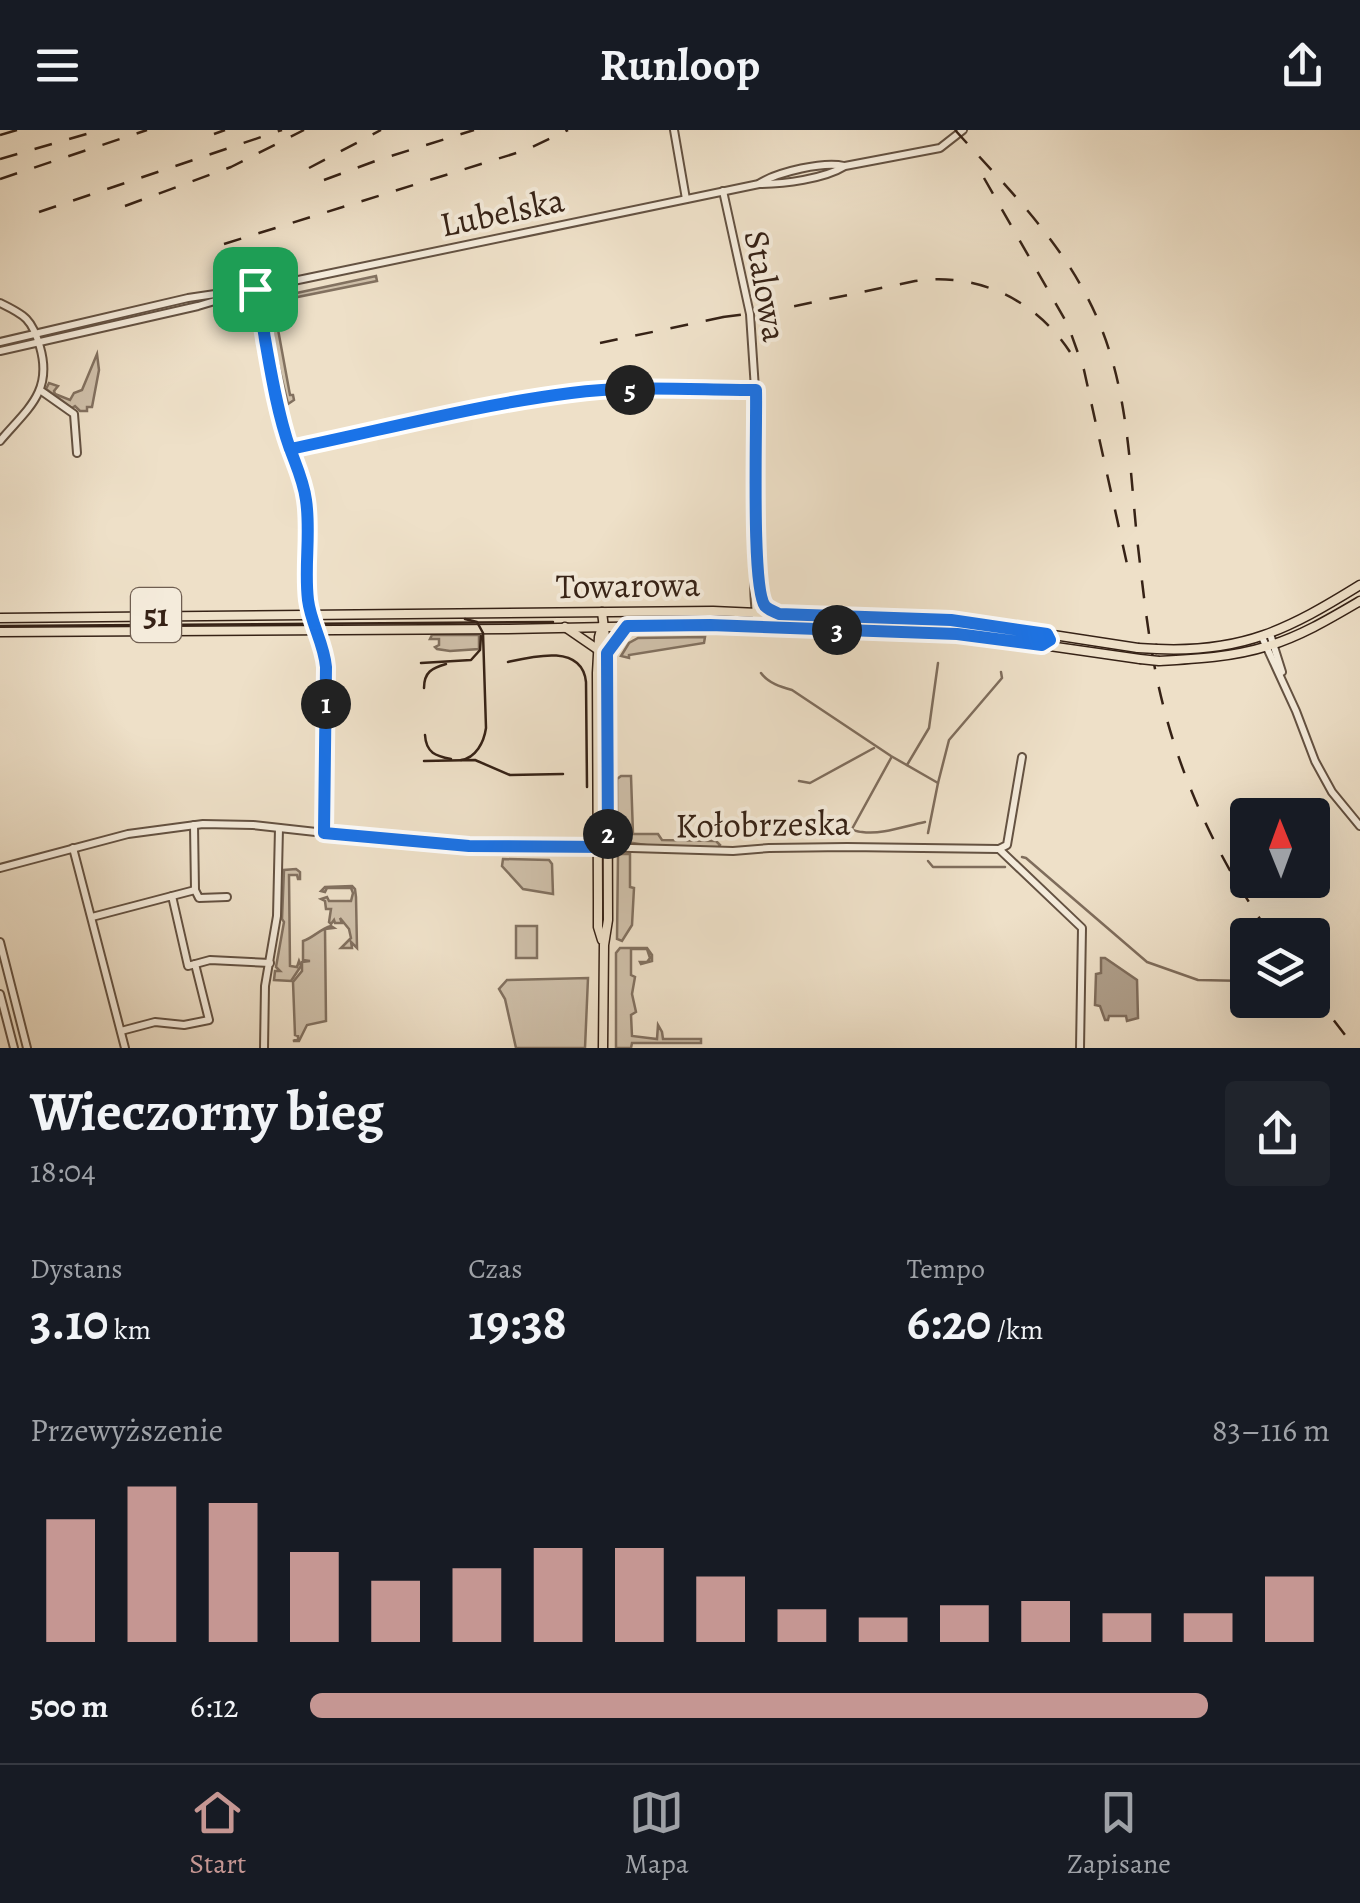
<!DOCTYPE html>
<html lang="pl">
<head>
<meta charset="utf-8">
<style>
  :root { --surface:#171b24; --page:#20242c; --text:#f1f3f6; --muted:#9ea1a6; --line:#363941; --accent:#c59692 }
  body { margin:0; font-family:Alegreya,serif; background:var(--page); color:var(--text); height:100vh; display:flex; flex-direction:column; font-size:38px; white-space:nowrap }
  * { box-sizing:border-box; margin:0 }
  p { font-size:32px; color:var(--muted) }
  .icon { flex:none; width:55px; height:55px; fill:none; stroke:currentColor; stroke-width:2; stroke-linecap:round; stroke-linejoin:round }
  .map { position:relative; height:918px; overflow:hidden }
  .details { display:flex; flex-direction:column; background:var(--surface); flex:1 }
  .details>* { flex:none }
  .needle { width:65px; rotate:359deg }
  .controls { position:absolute; left:1230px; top:668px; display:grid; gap:20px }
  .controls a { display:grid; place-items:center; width:100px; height:100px; border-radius:10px; background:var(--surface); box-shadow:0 10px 40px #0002; font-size:50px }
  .pin { position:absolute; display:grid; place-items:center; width:85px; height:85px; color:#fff; margin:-42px; border-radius:20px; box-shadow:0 5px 15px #0006 }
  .km { position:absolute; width:50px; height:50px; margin:-25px; border-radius:50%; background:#222; color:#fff; font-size:28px; line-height:50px; text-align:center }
  .round { display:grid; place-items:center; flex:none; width:105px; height:105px; border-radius:10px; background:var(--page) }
  .head { display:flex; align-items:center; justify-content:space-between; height:170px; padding:0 30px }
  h1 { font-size:55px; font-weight:600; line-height:75px }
  .stats { display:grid; grid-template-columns:repeat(3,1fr); gap:15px; height:170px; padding:10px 30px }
  .stats div { display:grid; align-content:center }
  .stats b { font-size:50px; font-weight:600 }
  .stats small { font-size:28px; font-weight:400 }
  .stats p { font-size:28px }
  .chart { height:280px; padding:20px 30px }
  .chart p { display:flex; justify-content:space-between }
  .chart svg { width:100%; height:180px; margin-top:10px; stroke:var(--accent); stroke-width:6 }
  ul { padding:0 30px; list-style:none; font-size:32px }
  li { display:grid; grid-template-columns:160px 120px 1fr; align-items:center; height:75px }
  li i { height:25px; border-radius:12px; background:var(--accent) }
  header { display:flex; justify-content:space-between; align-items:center; height:130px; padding:0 30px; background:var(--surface); font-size:45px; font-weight:600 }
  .tabs { display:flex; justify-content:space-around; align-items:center; height:140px; border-top:2px solid var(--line); background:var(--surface); font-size:28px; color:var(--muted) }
  .tabs a { display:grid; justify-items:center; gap:5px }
  .tabs .selected { color:var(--accent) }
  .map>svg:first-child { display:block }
</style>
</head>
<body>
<header><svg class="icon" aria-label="menu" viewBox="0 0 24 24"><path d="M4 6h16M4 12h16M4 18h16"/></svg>Runloop<svg class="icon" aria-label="share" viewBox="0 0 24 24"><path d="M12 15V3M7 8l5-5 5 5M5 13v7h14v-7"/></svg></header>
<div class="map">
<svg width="1360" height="918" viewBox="0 0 1360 918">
  <rect width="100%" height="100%" fill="#eee0c8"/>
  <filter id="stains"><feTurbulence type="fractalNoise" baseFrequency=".002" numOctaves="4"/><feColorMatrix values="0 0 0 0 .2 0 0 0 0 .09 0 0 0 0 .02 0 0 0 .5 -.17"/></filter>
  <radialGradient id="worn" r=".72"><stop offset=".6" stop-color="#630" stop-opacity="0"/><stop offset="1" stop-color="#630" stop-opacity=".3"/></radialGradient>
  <g fill="#cfc0aa" stroke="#827160" stroke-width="2.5">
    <polygon points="376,146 377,151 278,171 272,179 275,183 290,265 293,265 294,270 288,274 275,221 269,171 278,167"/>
    <polygon points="97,224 99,240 92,277 87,277 87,281 80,281 75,276 72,278 46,259 49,253 58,256 54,261 55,264 70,270 74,263 82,260"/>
    <polygon points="432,505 479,505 479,519 450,521 437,519 435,517 439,515 439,509 430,509"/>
    <polygon points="705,507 704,513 629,525 629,528 621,526 629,513 638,508"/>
    <polygon points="621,646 631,646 633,704 658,704 662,710 716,711 720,715 718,718 658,717 620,711 617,708 617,649"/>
    <polygon points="618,724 630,724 630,757 634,758 632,795 622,811 617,809"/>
    <polygon points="503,729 549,730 552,734 553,764 523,759 502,736"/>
    <polygon points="296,739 300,742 300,749 298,749 297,745 289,745 290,836 297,837 299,831 301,836 291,851 274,850 275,841 280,841 276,837 284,792 282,789 284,740"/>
    <polygon points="352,756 355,759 356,767 357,818 351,812 352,818 341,818 351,808 349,799 340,788 342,793 335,793 334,790 331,794 329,792 331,779 326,779 325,771 321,769 327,767 329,771 351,771 353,763 351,758 327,758 325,762 321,761 325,757"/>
    <path d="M331,796L334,798L325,799L326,891L307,895L299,911H293L298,909V906L295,905L293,852L302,841V832L310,831L303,830V811C313,808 320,799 331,796Z"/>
    <rect x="516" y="796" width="21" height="32"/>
    <polygon points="620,818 647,818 652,825 652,831 641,834 640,832 647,832 650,828 647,819 631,819 631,845 635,847 632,864 636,882 631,885 632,906 657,909 658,895 662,902 663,909 701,909 701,913 632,913 631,918 616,918 616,823"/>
    <polygon points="588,848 585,918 516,918 505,869 499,859 507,850"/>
  </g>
  <polygon fill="#af9f8b" stroke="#7f6d5c" stroke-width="2.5" points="1101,828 1105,828 1137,850 1138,888 1127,891 1126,886 1109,886 1108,890 1105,890 1100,876 1095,875 1096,844 1101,843"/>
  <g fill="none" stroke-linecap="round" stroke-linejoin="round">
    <g stroke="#7f6d5c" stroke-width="2.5">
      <path d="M761,543C768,553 781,557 792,560L891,626L938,653L928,703"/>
      <polyline points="907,635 929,598 938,533"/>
      <polyline points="799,651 810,653 874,618"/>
      <polyline points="938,653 949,610 1002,548 1001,542"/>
      <path d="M800,696C825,706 826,697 847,698C852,699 857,702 862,702C882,705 905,696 925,692"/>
      <polyline points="852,699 891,628"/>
      <polyline points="1022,727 1026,728 1147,832 1198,850 1248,851"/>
      <polyline points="928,731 933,737 1005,737"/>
    </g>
    <g stroke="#645242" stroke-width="10">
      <g id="minor">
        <polyline points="674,0 686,69"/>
        <path d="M760,53C778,42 824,31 844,36"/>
        <polyline points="723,61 750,184 757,289 757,440 763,474 757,483"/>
        <polyline points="255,159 256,173 262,191 279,281 307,370 308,473 317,499 318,508 324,518"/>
        <path d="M0,173C25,185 32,189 40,217C53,262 27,279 0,311"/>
        <polyline points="0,212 188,168 249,159"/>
        <path d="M0,221L198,176L255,159L759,54C784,54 824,49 845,36L940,18L963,0"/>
        <polyline points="40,260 74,284 77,323"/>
        <path d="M290,319C383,299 477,275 571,263C631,256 695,260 756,260"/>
        <path d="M756,497C757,477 751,460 757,440"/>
        <polyline points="319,502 324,507 326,537 324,703"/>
        <polyline points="1270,504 1282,542"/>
        <polyline points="1262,507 1296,581 1315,631 1332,662 1360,696"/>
        <polyline points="194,695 195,760 199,768 227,767"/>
        <polyline points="73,718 125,918"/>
        <polyline points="999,719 1007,715 1022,627"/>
        <polyline points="0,738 128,704 203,694 253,695 397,711 497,717 598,717 733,721 769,718 847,717 999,719 1082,798 1080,918"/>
        <polyline points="172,766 195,760"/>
        <polyline points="92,787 172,766 188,836 210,830 270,833"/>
        <polyline points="0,812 27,918"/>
        <polyline points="0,864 14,918"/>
        <polyline points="121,901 155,892 184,895 209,890 195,834"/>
        <polyline points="264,918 265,856 277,786 279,698"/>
      </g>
    </g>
    <g stroke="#362216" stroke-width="11">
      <g id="major">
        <polyline points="602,482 607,523 608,790 604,815 603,918"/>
        <polyline points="0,488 713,481 969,492 1138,518"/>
        <polyline points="565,497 597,519"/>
        <polyline points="0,502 507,499 710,495 972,505 1140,529"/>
        <path d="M1157,519C1243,523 1289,499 1360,455"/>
        <polyline points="607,523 627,496"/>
        <path d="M1159,531C1196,529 1233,527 1268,516C1301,506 1331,488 1360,471"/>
        <polyline points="602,810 598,797 598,770 597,543 599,507 602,496"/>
      </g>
    </g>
    <use href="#minor" stroke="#f4ebdb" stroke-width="6"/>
    <use href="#major" stroke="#eee0c8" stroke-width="8"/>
    <g stroke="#362216" stroke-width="2.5">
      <polyline points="0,496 553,492"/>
      <path d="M508,532C534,526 582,514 586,552L587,657"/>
      <polyline points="421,533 471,530 480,520 481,506"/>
      <path d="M424,558C424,542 432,538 446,534"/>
      <path d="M425,605C426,623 436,626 451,629"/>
      <path d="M461,630C476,628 484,612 486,598L483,503L477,492L465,489"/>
      <polyline points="424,631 475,630 510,645 563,644"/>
    </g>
    <g stroke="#362216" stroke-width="2.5" stroke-dasharray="18 18" stroke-linecap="butt">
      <path d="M955,0C1010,61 1072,121 1102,200C1128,266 1130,339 1137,408C1143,459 1148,509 1159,558C1179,647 1218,730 1271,805"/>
      <polyline points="214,4 225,0"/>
      <polyline points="0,5 17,0"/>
      <polyline points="0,29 100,0"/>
      <polyline points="309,38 381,0"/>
      <polyline points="984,48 1068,195 1084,240 1129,443"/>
      <polyline points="0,49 147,0"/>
      <polyline points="324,50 378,30 474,0"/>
      <polyline points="125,76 231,37 304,0"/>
      <polyline points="39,82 282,0"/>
      <polyline points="224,114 526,20 568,0"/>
      <path d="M723,187L771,181L915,151C977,142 1035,169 1070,222"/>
      <polyline points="600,213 733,185"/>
      <polyline points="1312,862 1355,918"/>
    </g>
    <g stroke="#362216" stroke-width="11" stroke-linecap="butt">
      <g id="major-bridge">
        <polyline points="1138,518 1157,519"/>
        <polyline points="1140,529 1159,531"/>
      </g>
    </g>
    <use href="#major-bridge" stroke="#eee0c8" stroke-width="8"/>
  </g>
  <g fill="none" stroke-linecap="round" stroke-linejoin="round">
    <g stroke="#fff" stroke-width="20">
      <path id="route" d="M255,159C256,173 260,184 263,197C269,232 275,269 285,303C291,326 303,346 306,370C311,403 304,437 308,470C311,494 324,513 326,537L324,703L469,716L608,717L607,523L627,496L710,495L957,504L1042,515L1050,510L1047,504L951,490L779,484C775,482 769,480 765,476C751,458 757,294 756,260C696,260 630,255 571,263C476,275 383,300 290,319C278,285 272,250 266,215C262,196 264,177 255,159"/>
    </g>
    <use href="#route" stroke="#1a73e8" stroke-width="12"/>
  </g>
  <g text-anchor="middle" stroke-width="8" stroke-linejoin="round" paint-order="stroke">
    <rect fill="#f4ebdb" stroke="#6f5e51" stroke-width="2.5" x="131" y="458" width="50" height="54" rx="8"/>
    <g font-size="32" font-weight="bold" fill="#362216">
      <text x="156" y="496">51</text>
    </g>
    <g font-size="35" fill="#362216" stroke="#f4ebdb">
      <text transform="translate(502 82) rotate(-12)" y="12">Lubelska</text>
      <text transform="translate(766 156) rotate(80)" y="12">Stalowa</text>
      <text transform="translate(628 455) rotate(-1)" y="12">Towarowa</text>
      <text transform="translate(763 694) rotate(-1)" y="12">Kołobrzeska</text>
    </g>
  </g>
  <rect width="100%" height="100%" filter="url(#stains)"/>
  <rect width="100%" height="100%" fill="url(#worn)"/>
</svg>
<div class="controls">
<a><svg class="needle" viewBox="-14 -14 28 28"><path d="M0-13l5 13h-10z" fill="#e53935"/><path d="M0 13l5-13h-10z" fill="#9ea1a6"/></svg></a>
<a><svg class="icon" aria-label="layers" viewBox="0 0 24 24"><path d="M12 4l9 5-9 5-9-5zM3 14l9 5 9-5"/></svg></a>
</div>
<div class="pin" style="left:255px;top:159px;background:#1e9e55"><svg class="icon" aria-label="arrive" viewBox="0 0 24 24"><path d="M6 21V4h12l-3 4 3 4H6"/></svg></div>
<b class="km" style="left:326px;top:574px">1</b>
<b class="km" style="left:608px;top:704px">2</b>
<b class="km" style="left:837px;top:500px">3</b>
<b class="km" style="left:630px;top:260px">5</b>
</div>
<section class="details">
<div class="head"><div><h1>Wieczorny bieg</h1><p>18:04</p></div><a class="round"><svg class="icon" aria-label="share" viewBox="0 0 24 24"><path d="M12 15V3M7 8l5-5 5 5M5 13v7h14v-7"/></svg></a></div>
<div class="stats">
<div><p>Dystans</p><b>3.10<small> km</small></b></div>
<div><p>Czas</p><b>19:38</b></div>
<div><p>Tempo</p><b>6:20<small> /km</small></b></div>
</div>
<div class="chart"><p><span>Przewyższenie</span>83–116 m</p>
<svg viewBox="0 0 160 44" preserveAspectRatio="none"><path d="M5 44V14M15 44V6M25 44V10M35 44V22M45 44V29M55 44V26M65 44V21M75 44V21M85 44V28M95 44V36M105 44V38M115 44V35M125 44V34M135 44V37M145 44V37M155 44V28"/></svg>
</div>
<ul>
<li><b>500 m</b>6:12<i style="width:88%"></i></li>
</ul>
</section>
<nav class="tabs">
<a class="selected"><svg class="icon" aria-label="home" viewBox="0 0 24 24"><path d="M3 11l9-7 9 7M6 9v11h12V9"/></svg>Start</a>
<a><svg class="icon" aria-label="map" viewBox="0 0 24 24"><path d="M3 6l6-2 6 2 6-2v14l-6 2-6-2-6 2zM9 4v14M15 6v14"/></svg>Mapa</a>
<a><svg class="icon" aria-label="saved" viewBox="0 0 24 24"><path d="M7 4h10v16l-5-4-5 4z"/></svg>Zapisane</a>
</nav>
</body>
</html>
